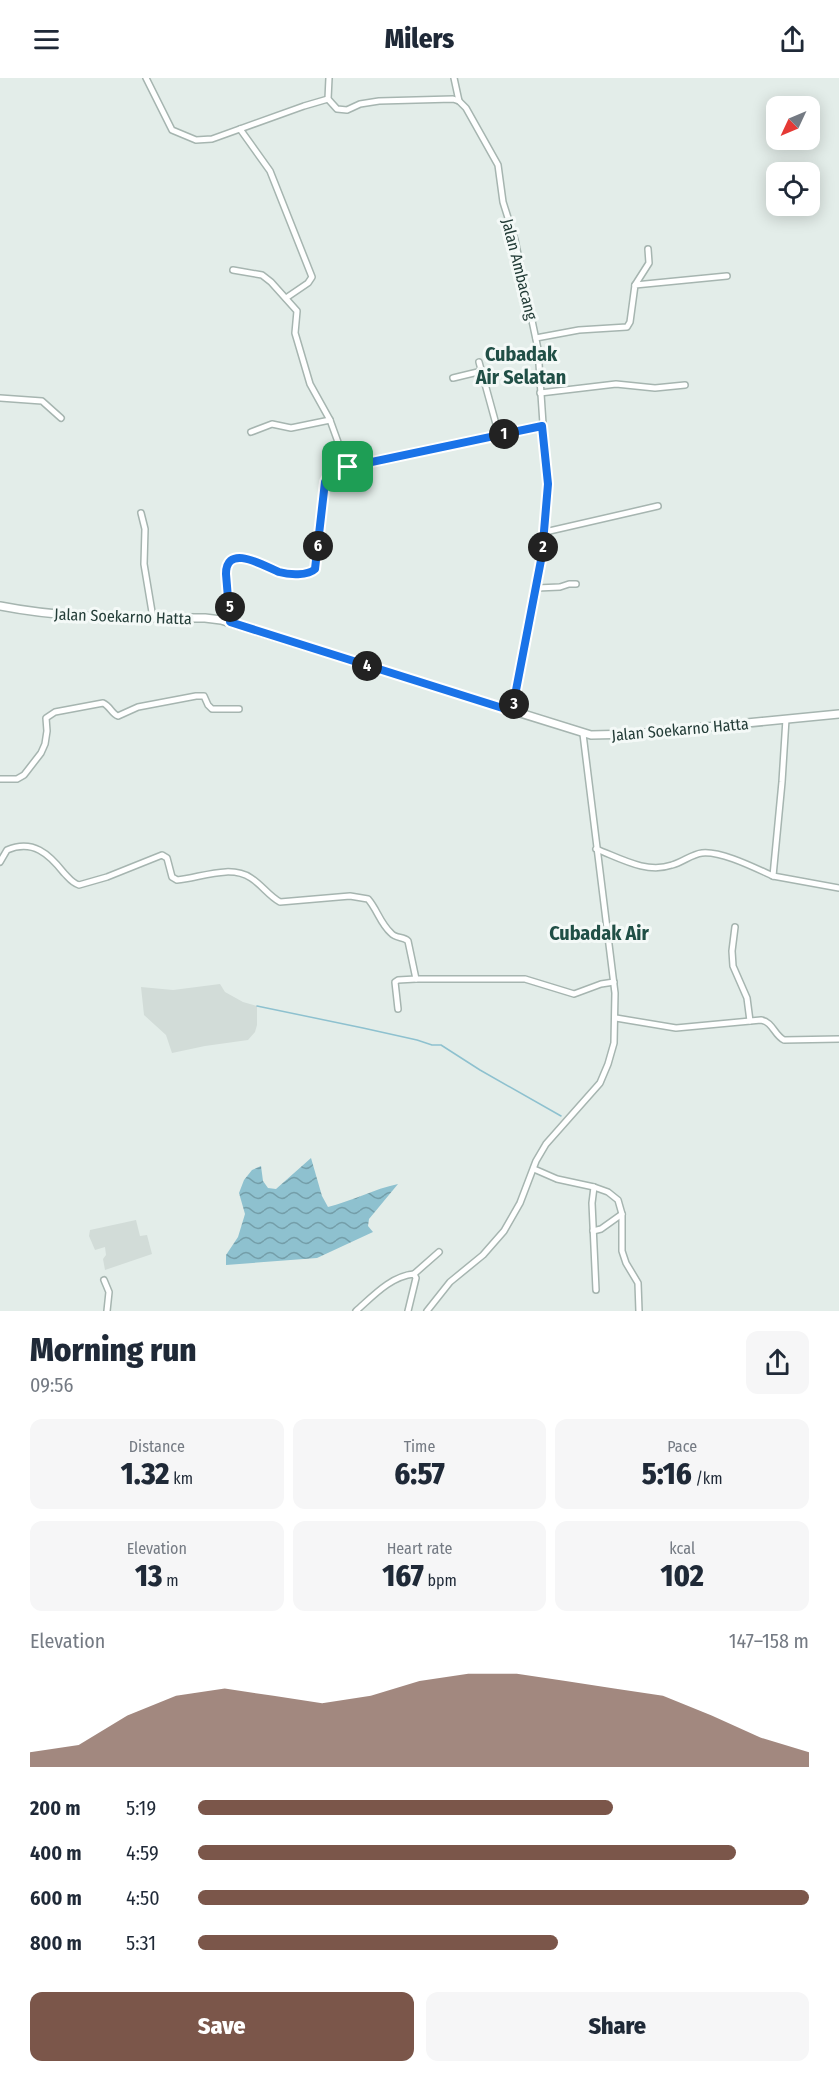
<!DOCTYPE html>
<html lang="en">
<head>
<meta charset="utf-8">
<style>
  :root { --surface:#fff; --page:#f6f6f7; --text:#1f2937; --muted:#747a83; --accent:#7b564a }
  body { margin:0; font-family:"Fira Sans Condensed",sans-serif; background:var(--page); color:var(--text); height:100vh; display:flex; flex-direction:column; font-size:22px; white-space:nowrap }
  * { box-sizing:border-box; margin:0 }
  p { font-size:20px; color:var(--muted) }
  .icon { flex:none; width:33px; height:33px; fill:none; stroke:currentColor; stroke-width:2; stroke-linecap:round; stroke-linejoin:round }
  .map { position:relative; height:1233px; overflow:hidden }
  .side { display:flex; flex-direction:column; background:var(--surface); flex:1 }
  .side>* { flex:none }
  .needle { width:39px; rotate:226deg }
  .controls { position:absolute; left:766px; top:18px; display:grid; gap:12px }
  .controls a { display:grid; place-items:center; width:54px; height:54px; border-radius:12px; background:var(--surface); box-shadow:0 3px 15px #0003; font-size:30px }
  .pin { position:absolute; display:grid; place-items:center; width:51px; height:51px; color:#fff; margin:-26px; border-radius:12px; box-shadow:0 3px 9px #0006 }
  .km { position:absolute; width:30px; height:30px; margin:-15px; border-radius:50%; background:#222; color:#fff; font-size:16px; line-height:30px; text-align:center }
  .round { display:grid; place-items:center; flex:none; width:63px; height:63px; border-radius:12px; background:var(--page) }
  .summary { display:flex; align-items:center; justify-content:space-between; height:102px; padding:0 30px }
  h1 { font-size:33px; font-weight:800; line-height:45px }
  .metrics { display:grid; grid-template-columns:repeat(3,1fr); gap:9px; height:102px; padding:6px 30px }
  .metrics div { display:grid; align-content:center; border-radius:12px; background:var(--page); text-align:center }
  .metrics b { font-size:30px; font-weight:800 }
  .metrics small { font-size:16px; font-weight:400 }
  .metrics p { font-size:16px }
  .chart { height:168px; padding:12px 30px }
  .chart p { display:flex; justify-content:space-between }
  .chart svg { width:100%; height:108px; margin-top:6px; fill:var(--accent); opacity:.7 }
  .action { display:flex; gap:12px; margin-top:auto; padding:12px 30px }
  .action a { flex:1; height:69px; border-radius:12px; background:var(--accent); color:#fff; font-size:24px; font-weight:800; line-height:69px; text-align:center }
  .action a+a { background:var(--page); color:var(--text) }
  ul { padding:0 30px; list-style:none; font-size:20px }
  li { display:grid; grid-template-columns:96px 72px 1fr; align-items:center; height:45px }
  li i { height:15px; border-radius:8px; background:var(--accent) }
  header { display:flex; justify-content:space-between; align-items:center; height:78px; padding:0 30px; background:var(--surface); font-size:27px; font-weight:800 }
  .map>svg:first-child { display:block }
</style>
</head>
<body>
<header><svg class="icon" aria-label="menu" viewBox="0 0 24 24"><path d="M4 6h16M4 12h16M4 18h16"/></svg>Milers<svg class="icon" aria-label="share" viewBox="0 0 24 24"><path d="M12 15V3M7 8l5-5 5 5M5 13v7h14v-7"/></svg></header>
<div class="map">
<svg width="839" height="1233" viewBox="0 0 839 1233">
  <defs>
    <pattern id="water-waves" width="16" height="10" patternUnits="userSpaceOnUse" patternTransform="scale(1.5)"><rect width="16" height="10" fill="#8ec1cf"/><path d="M0 5q4-4 8 0t8 0" fill="none" stroke="#749ea9"/></pattern>
  </defs>
  <rect width="100%" height="100%" fill="#e3ede9"/>
  <g fill="#d2dcd8">
    <polygon points="220,906 225,914 243,924 257,928 257,947 255,954 248,962 205,968 172,975 166,957 144,937 141,909 173,912"/>
    <polygon points="136,1142 140,1158 147,1157 152,1176 105,1192 103,1181 106,1177 105,1169 95,1172 89,1158 90,1152"/>
  </g>
  <path fill="url(#water-waves)" d="M311,1080L322,1118L328,1129C352,1123 374,1111 398,1106L369,1141L368,1148L373,1154L317,1180L226,1187V1177L238,1159L245,1136L239,1115L244,1102L252,1092L261,1088L263,1103L268,1110L276,1111Z"/>
  <g fill="none" stroke-linecap="round" stroke-linejoin="round">
    <polyline stroke="#8ec1cf" stroke-width="1.5" points="257,928 363,950 417,962 432,967 441,967 480,992 561,1038"/>
    <g stroke="#a6b5b0" stroke-width="8">
      <g id="minor">
        <polyline points="146,0 172,52 196,62 212,61 304,28 328,21"/>
        <polyline points="329,0 328,21 337,31 347,32 360,26 379,23 453,21 459,23 466,30 498,87 503,124 515,162 538,271 547,406 547,431 540,495 512,633"/>
        <polyline points="454,0 459,23"/>
        <polyline points="240,51 270,93 312,199 308,205 286,220"/>
        <polyline points="233,192 262,197 271,204 297,233 295,255 310,306 330,342 347,389"/>
        <polyline points="635,207 649,185 648,171"/>
        <polyline points="536,260 579,252 627,249 630,244 635,207 727,198"/>
        <polyline points="479,284 499,357"/>
        <polyline points="453,300 482,293"/>
        <polyline points="540,315 616,306 655,310 685,307"/>
        <polyline points="0,320 42,323 61,340"/>
        <polyline points="251,354 272,346 291,350 330,342"/>
        <polyline points="141,435 145,451 144,486 153,540"/>
        <polyline points="545,454 658,428"/>
        <polyline points="537,510 560,509 569,506 576,506"/>
        <path d="M230,544L226,496C226,464 265,489 279,494C289,497 308,498 315,491L325,404L330,395L347,389L542,348"/>
        <polyline points="786,641 782,704 773,798 839,810"/>
        <path d="M0,701H17L24,697L41,675L45,666L47,653L46,640L55,634L103,625C110,628 112,636 118,638L138,629L196,618H204L208,627L212,631H239"/>
        <path d="M596,771C620,780 646,796 672,787C683,784 692,776 702,775C722,773 755,790 773,798"/>
        <path d="M0,784L7,772C33,761 49,776 64,795C69,800 72,805 79,807L107,799L162,777L167,780L172,799L177,802C200,800 230,786 251,800C262,807 269,818 280,824L350,818L368,821C377,831 380,845 391,855C396,861 403,858 408,863L416,901H525L574,916L601,906L614,904"/>
        <polyline points="735,849 732,873 733,888 747,920 750,943"/>
        <polyline points="398,931 395,904 398,902 416,901"/>
        <path d="M616,940L676,950L761,942C773,944 774,957 784,962L839,961"/>
        <polyline points="534,1091 557,1101 594,1109 608,1114 618,1122 622,1136 622,1173 626,1185 638,1205 639,1233"/>
        <polyline points="594,1109 592,1125 596,1212"/>
        <polyline points="593,1153 601,1151 622,1136"/>
        <polyline points="414,1196 439,1174"/>
        <polyline points="104,1202 109,1214 107,1233"/>
        <path d="M356,1233C373,1218 391,1198 414,1196L416,1200L408,1233"/>
        <polyline points="427,1233 450,1204 483,1177 504,1153 520,1125 536,1083 546,1066 600,1005 608,986 614,965 615,915 583,656"/>
      </g>
    </g>
    <g stroke="#a6b5b0" stroke-width="10">
      <path id="tertiary" d="M0,528C71,542 134,539 205,540L221,542L591,657L635,656L839,636"/>
    </g>
    <use href="#minor" stroke="#fff" stroke-width="5"/>
    <use href="#tertiary" stroke="#fff" stroke-width="7"/>
  </g>
  <g fill="none" stroke-linecap="round" stroke-linejoin="round">
    <g stroke="#fff" stroke-width="12">
      <path id="route" d="M542,348L548,406L542,477L512,633L230,544L226,496C226,464 266,489 279,494C289,497 308,498 315,491L325,404L330,395L348,389Z"/>
    </g>
    <use href="#route" stroke="#1a73e8" stroke-width="8"/>
  </g>
  <g text-anchor="middle" stroke-width="6" stroke-linejoin="round" paint-order="stroke">
    <g font-size="16" fill="#243d38" stroke="#f4f9f7">
      <text transform="translate(520 191) rotate(76)" y="6">Jalan Ambacang</text>
      <text transform="translate(123 538) rotate(2)" y="6">Jalan Soekarno Hatta</text>
      <text transform="translate(680 651) rotate(-5)" y="6">Jalan Soekarno Hatta</text>
    </g>
    <g font-size="20" font-weight="bold" fill="#204f46" stroke="#f4f9f7">
      <text x="521" y="283">Cubadak<tspan x="521" dy="23">Air Selatan</tspan></text>
      <text x="599" y="862">Cubadak Air</text>
    </g>
  </g>
</svg>
<div class="controls">
<a><svg class="needle" viewBox="-14 -14 28 28"><path d="M0-13l5 13h-10z" fill="#e53935"/><path d="M0 13l5-13h-10z" fill="#747a83"/></svg></a>
<a><svg class="icon" aria-label="locate" viewBox="0 0 24 24"><circle cx="12" cy="12" r="6"/><path d="M12 2v4M12 18v4M2 12h4M18 12h4"/></svg></a>
</div>
<div class="pin" style="left:348px;top:389px;background:#1e9e55"><svg class="icon" aria-label="arrive" viewBox="0 0 24 24"><path d="M6 21V4h12l-3 4 3 4H6"/></svg></div>
<b class="km" style="left:504px;top:356px">1</b>
<b class="km" style="left:543px;top:469px">2</b>
<b class="km" style="left:514px;top:626px">3</b>
<b class="km" style="left:367px;top:588px">4</b>
<b class="km" style="left:230px;top:529px">5</b>
<b class="km" style="left:318px;top:468px">6</b>
</div>
<section class="side">
<div class="summary"><div><h1>Morning run</h1><p>09:56</p></div><a class="round"><svg class="icon" aria-label="share" viewBox="0 0 24 24"><path d="M12 15V3M7 8l5-5 5 5M5 13v7h14v-7"/></svg></a></div>
<div class="metrics">
<div><p>Distance</p><b>1.32<small> km</small></b></div>
<div><p>Time</p><b>6:57</b></div>
<div><p>Pace</p><b>5:16<small> /km</small></b></div>
</div>
<div class="metrics">
<div><p>Elevation</p><b>13<small> m</small></b></div>
<div><p>Heart rate</p><b>167<small> bpm</small></b></div>
<div><p>kcal</p><b>102</b></div>
</div>
<div class="chart"><p><span>Elevation</span>147–158 m</p>
<svg viewBox="0 0 160 44" preserveAspectRatio="none"><path d="M0 44V38L10 35L20 23L30 15L40 12L50 15L60 18L70 15L80 9L90 6L100 6L110 9L120 12L130 15L140 23L150 32L160 38V44z"/></svg>
</div>
<ul>
<li><b>200 m</b>5:19<i style="width:68%"></i></li>
<li><b>400 m</b>4:59<i style="width:88%"></i></li>
<li><b>600 m</b>4:50<i style="width:100%"></i></li>
<li><b>800 m</b>5:31<i style="width:59%"></i></li>
</ul>
<div class="action"><a>Save</a><a>Share</a></div>
</section>
</body>
</html>
